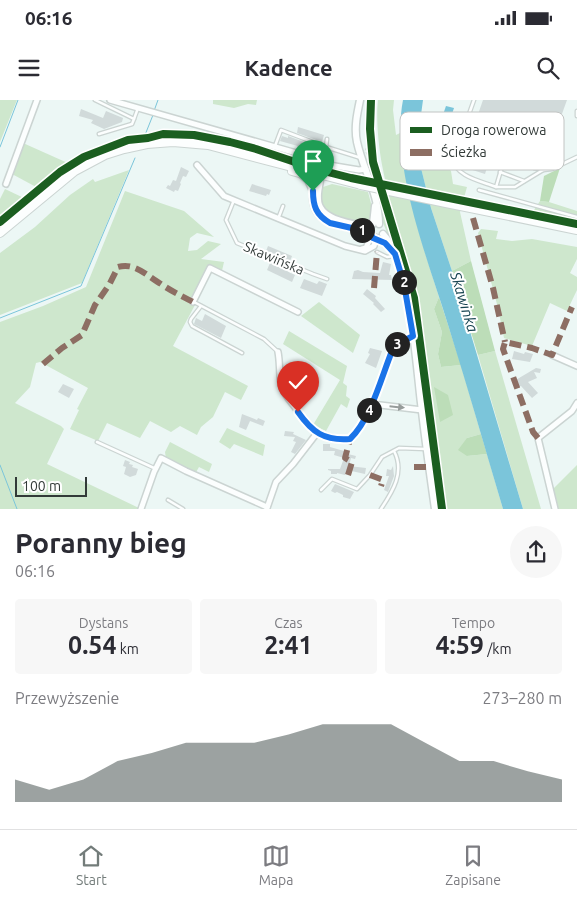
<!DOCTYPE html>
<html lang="pl">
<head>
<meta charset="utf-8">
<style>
  :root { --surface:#fff; --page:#f7f7f7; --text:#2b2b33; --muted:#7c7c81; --line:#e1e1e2; --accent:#737c7a }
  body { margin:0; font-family:Ubuntu,sans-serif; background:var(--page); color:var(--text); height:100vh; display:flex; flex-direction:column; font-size:19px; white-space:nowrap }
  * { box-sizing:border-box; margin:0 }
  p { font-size:16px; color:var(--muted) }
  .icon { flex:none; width:28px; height:28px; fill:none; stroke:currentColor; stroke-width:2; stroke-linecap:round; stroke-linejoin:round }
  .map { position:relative; height:409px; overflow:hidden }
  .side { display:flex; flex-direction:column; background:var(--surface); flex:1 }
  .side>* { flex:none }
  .scale { position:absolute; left:15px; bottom:12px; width:72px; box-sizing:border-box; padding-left:5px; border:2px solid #323a38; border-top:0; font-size:14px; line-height:18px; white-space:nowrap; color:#323a38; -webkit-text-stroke:4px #fff; paint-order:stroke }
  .pin { position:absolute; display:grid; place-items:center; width:42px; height:42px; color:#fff; margin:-51px -21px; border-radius:50% 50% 50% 0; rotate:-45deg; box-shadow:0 0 5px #0007 }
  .pin .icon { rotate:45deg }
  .km { position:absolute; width:25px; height:25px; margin:-12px; border-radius:50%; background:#222; color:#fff; font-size:14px; line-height:25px; text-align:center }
  .round { display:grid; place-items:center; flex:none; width:52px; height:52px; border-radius:26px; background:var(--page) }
  .overview { display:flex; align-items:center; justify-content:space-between; height:85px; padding:0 15px }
  h1 { font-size:28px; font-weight:700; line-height:38px }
  .stats { display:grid; grid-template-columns:repeat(3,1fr); gap:8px; height:85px; padding:5px 15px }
  .stats div { display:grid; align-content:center; border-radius:5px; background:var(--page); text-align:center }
  .stats b { font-size:25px; font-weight:700 }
  .stats small { font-size:14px; font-weight:400 }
  .stats p { font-size:14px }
  .chart { height:140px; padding:10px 15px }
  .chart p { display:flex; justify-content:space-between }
  .chart svg { width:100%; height:90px; margin-top:5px; fill:var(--accent); opacity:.7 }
  .status { display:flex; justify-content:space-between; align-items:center; height:35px; padding:0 25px; background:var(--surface); direction:ltr }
  .status svg { height:14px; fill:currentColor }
  header { display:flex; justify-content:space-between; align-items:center; height:65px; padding:0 15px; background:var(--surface); font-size:22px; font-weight:700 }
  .menu { display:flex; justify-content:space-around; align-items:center; height:70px; border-top:1px solid var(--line); background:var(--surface); font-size:14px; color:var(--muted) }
  .menu a { display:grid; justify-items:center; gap:2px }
  .menu .current { color:var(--accent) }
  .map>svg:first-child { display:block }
</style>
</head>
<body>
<div class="status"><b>06:16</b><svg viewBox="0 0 49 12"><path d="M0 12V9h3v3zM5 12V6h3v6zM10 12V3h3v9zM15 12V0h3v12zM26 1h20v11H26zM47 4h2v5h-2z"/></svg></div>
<header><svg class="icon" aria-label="menu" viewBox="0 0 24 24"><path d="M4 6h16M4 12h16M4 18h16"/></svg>Kadence<svg class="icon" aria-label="search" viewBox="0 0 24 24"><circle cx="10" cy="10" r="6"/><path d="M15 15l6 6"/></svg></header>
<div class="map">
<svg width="577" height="409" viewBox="0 0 577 409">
  <rect width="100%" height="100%" fill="#ecf7f5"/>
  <g fill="#cee7cd">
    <polygon points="0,0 17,0 0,42"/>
    <polygon points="213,0 257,0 256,5 248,4 234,8 213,4"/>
    <path d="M378,0H394L393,10L396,35L400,33C404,89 422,143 439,197L434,209L442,232L438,254L441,267L461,265L481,334L467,338V356L487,354L503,409H437L406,183L397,151L388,135L382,120L381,102L378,94L390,96C381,70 375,27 378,0Z"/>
    <polygon points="421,15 430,27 428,45 451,71 453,84 467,87 460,112 471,161 452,171 431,108 419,60 418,37"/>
    <polygon points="23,43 70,64 38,88 12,74"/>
    <polygon points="129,70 82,183 0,215 0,153 35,127 70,95 93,79 95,82"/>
    <path d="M332,84L368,92L372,107L371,118L361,124C340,117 315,116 323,87Z"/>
    <polygon points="5,89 26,99 0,120 0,99"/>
    <polygon points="125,91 184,111 214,137 197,133 190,138 188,151 197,150 208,141 221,144 201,159 224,162 221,175 211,171 196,202 189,198 188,201 195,205 173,246 248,286 241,300 225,292 213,317 201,327 197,335 180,326 171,332 150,321 140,338 107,323 98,341 70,329 79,310 77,309 88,288 40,262 36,263 30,287 15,303 61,326 64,329 47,364 139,408 139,409 0,409 0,222 43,206 86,187"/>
    <polygon points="540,101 549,102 577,111 577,120 534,110"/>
    <polygon points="481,129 498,131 496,139 512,141 532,139 577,147 577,159 570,173 577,177 577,190 567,211 550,203 532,246 504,238 498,208 478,133"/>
    <polygon points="319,202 360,235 353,253 301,216"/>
    <polygon points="289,231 347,266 343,283 347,286 346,296 350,299 347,308 341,304 326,331 313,325 340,280 283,244"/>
    <polygon points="495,251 541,409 523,409 478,255"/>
    <polygon points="227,328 265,345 263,356 234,344 230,349 219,342"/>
    <polygon points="170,342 212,364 209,372 199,367 195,374 166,359 165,352"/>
    <polygon points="577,365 577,409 557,409 553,389"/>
  </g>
  <g fill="#bcddb8">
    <polygon points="560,68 549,102 540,101 544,76"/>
    <polygon points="471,161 495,251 478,255 452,171"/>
    <polygon points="439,197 461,265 441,267 438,254 442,232 434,209"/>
    <polygon points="434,287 448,295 453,315 440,322"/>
    <polygon points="481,334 487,354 467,356 458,350 467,338"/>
  </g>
  <g fill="#7bc5da">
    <path d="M403,0H423L418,37L419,60L431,108L452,171L523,409H503C485,349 468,288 449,228C429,162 390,67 403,0Z"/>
    <polygon points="446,6 454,8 444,38 436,35"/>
  </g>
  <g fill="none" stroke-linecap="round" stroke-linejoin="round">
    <g stroke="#7bc5da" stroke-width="1">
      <polyline points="154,11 158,0"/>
      <polyline points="145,35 153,15"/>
      <polyline points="0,47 18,0"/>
      <polyline points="0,218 81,186 135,58"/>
      <polyline points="0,365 17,409"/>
    </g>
  </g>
  <g fill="#d1dada">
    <polygon points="483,0 567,0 550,47 529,39 521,60 493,50 489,54 490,58 485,74 460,66"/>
    <polygon points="81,9 103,18 106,11 123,18 122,22 104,29 91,23 93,20 79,16"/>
    <polygon points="298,27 324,35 322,42 297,33"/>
    <polygon points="282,36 288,38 288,36 320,48 319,52 280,41"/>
    <polygon points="181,67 189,71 186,77 183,76 180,83 181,84 178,91 175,90 174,92 166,88 168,85 170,86 173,80 176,81"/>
    <polygon points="252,84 271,90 269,95 267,94 266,96 249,91"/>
    <polygon points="268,146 292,156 290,161 266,151"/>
    <polygon points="383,162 391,164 389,175 391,175 392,180 352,179 354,171 358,170 363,172 380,173"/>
    <polygon points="270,163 295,175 292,182 267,170"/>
    <polygon points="304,179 317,184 319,181 327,184 322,196 300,188"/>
    <polygon points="367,189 376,196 375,198 385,209 381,212 373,204 374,203 363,194"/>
    <polygon points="205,214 226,226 221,238 194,224 196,218 202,221"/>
    <polygon points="370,248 382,251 376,268 365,263 370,254 368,253"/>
    <polygon points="514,251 524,254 525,252 533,254 530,262 512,259"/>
    <polygon points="536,268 541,269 540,273 534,272 537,278 528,282 538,293 532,298 521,286 518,287 514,281"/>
    <polygon points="63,284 74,289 69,298 58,292"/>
    <polygon points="242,314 257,320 258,318 265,321 263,326 250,321 246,330 239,327"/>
    <polygon points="285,331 294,332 293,334 306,340 295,354 291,352 296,342 293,341 295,337 284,336"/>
    <polygon points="323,344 330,344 330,347 344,351 344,353 356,356 355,359 351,358 349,366 366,368 365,374 347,370 345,375 337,373 337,374 331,374 331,371 328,370 328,369 340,369 344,358 334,355 335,351 323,351"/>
    <polygon points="125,360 130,362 129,364 133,365 132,367 138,369 136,375 130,377 124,374 126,367 123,366"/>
    <polygon points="393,366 394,376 388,392 384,390 389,376 386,376 387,369 391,370"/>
    <polygon points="335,384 354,392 350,399 343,397 343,395 337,392 335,393 331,391"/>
  </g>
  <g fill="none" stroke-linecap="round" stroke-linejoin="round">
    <g stroke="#cbd4d2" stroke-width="5">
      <g id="service">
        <polyline points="95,0 134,19 138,8"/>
        <path d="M474,0L453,59C456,77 481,81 496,87L504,60L543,70L552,69L577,57"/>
        <polyline points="577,11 577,16"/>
        <polyline points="99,34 132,24 134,19"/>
        <polyline points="275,46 281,30 326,47 327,39"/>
        <polyline points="325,54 326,47 361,58"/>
        <polyline points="492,55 504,60"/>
        <polyline points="525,66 532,48"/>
        <polyline points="534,68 540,53"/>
        <polyline points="500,72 524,81"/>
        <polyline points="496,87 515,87 543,70 549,52 530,43"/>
        <polyline points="479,90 577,117"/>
        <polyline points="234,100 226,120 237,143 313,174 327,179"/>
        <polyline points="278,119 283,106"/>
        <polyline points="377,152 387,157 394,156"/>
        <polyline points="194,202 264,239 277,251"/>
        <polyline points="201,206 191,219 190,222 192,226 242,253"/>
        <polyline points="97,342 154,368"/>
        <polyline points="321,390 332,379 357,389 370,375 382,357 399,348 426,349"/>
        <polyline points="168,400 183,409"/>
        <path d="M381,409C393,391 405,372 394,351"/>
      </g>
    </g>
    <g stroke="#cbd4d2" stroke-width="8">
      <g id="minor">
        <polyline points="110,0 307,56 323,64 359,70 366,69"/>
        <polyline points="197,65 224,96 345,146 365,151 374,146 376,139"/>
        <polyline points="6,84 37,0"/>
        <polyline points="362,149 366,148 371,136"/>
        <polyline points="193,202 210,168 298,212"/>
        <path d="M278,252C280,262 279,273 281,283C282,291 289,300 294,306C310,328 321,341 350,339C371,319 381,278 392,251L396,245L413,236"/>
        <polyline points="552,255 577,266"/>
        <polyline points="372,304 422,310"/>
        <polyline points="267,408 276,382 293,364 317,333"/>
        <polyline points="141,409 154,372 161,358 186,371 267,407"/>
        <polyline points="555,409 538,338 572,311 577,303"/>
      </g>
    </g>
    <g stroke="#cbd4d2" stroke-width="9">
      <g id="tertiary">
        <path d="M360,0C357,14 354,28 357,42C363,70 379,94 379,124"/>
        <polyline points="301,74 308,80 313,91"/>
        <path d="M320,75C315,82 313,88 313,96C312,127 347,125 369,132"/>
        <path d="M320,75C321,83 317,90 318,99C318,121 354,124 370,127"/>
        <polyline points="373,124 375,106"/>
        <polyline points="369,129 371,136 381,140 391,149"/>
        <path d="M383,134C410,163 416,263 421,303C425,339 430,374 435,409"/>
      </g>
    </g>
    <g stroke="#cbd4d2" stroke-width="10">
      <g id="primary">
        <polyline points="292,71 310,76 319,75"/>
        <polyline points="446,103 577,130"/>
        <polyline points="0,133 75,71 105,55 124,49 147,44 173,42 208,45 361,85"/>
      </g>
    </g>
    <g stroke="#d9dddc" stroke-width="1" stroke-dasharray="2.5 4" stroke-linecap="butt">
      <path d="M371,0C369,28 371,56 379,83"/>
      <polyline points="370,29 368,44 365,51 371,51"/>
      <polyline points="366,52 369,62"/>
      <polyline points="351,77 351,75 360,78"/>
      <polyline points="383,97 403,160"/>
      <polyline points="479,103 492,106"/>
      <polyline points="390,135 392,127"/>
      <polyline points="409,178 416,212 442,409"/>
    </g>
    <use href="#service" stroke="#fcfefe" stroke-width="2.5"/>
    <use href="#minor" stroke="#fcfefe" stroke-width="5"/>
    <use href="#tertiary" stroke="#fcfefe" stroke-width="6"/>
    <use href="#primary" stroke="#fcfefe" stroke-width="8"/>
    <g stroke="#cbd4d2" stroke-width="10" stroke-linecap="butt">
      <polyline id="primary-bridge" points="361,85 446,103"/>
    </g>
    <use href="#primary-bridge" stroke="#fcfefe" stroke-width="8"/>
    <g stroke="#8d6e63" stroke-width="6" stroke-dasharray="12 6" stroke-linecap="butt">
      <polyline points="473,118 493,188 505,242"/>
      <polyline points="374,188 377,152"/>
      <path d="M43,264L62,248L82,235L95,205L109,185L118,167C135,162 147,176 161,184C171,191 182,196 193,202"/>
      <polyline points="538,338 533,332 503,249 505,242 532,248 552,255 572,207"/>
      <polyline points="414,367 429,367"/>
      <polyline points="348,375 352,362 345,358 350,339"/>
      <polyline points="370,375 383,380 381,386"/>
    </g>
    <g stroke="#fff" stroke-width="11">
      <g id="cycleway">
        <polyline points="371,0 370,29 373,62 414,198 442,409"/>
        <polyline points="0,122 60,72 84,57 128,40 148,38 163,34 194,35 230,42 256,49 316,69 351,78 577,124"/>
      </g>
    </g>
    <use href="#cycleway" stroke="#1b5e20" stroke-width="8"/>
  </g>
  <defs><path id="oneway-solid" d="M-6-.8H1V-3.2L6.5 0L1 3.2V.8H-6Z" transform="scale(1.25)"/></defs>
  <use fill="#979c9b" href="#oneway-solid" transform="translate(397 307) rotate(6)"/>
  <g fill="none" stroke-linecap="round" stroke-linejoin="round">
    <g stroke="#fff" stroke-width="10">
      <path id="route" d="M298,312C312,332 324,341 350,339C371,319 381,278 392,251L396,245L413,236L404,184L395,154L385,143L373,138L369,132L330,123C316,115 313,106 313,91"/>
    </g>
    <use href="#route" stroke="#1a73e8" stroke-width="6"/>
  </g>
  <g text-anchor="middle" stroke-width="4" stroke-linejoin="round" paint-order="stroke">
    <g font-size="14" fill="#323a38" stroke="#fff">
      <text transform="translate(274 158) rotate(23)" y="5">Skawińska</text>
    </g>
    <g font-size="15" font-style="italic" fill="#174451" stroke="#fff">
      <text transform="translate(464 202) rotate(73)" y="5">Skawinka</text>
    </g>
  </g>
  <rect x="400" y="12" width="164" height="58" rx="8" fill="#fff" stroke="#c2c4c3" stroke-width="1"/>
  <rect x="410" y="27" width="22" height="6" fill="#1b5e20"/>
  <rect x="410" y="49" width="22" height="7" fill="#8d6e63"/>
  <g font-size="14" fill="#323a38">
    <text x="441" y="35">Droga rowerowa</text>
    <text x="441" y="57">Ścieżka</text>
  </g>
</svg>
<div class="scale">100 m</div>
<div class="pin" style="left:313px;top:91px;background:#1e9e55"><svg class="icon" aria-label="arrive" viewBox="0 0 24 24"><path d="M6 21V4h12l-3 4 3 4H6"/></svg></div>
<div class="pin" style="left:298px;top:312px;background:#d93025"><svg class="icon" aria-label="check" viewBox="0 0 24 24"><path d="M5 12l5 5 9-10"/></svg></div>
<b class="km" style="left:362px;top:130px">1</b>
<b class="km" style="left:404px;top:182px">2</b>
<b class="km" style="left:397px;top:244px">3</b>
<b class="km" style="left:369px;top:310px">4</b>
</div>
<section class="side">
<div class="overview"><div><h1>Poranny bieg</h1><p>06:16</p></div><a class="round"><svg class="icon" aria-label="share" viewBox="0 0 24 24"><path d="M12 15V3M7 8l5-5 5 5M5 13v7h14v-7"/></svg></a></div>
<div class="stats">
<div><p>Dystans</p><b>0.54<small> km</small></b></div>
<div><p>Czas</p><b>2:41</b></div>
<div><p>Tempo</p><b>4:59<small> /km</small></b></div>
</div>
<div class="chart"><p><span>Przewyższenie</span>273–280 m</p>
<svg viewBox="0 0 160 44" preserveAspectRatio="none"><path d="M0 44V33L10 38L20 33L30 24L40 20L50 15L60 15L70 15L80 11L90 6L100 6L110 6L120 15L130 24L140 24L150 29L160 33V44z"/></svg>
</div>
</section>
<nav class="menu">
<a class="current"><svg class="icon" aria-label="home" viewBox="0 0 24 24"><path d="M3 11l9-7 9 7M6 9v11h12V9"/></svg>Start</a>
<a><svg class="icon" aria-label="map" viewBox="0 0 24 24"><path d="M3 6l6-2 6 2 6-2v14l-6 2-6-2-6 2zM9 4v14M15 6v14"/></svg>Mapa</a>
<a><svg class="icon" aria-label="saved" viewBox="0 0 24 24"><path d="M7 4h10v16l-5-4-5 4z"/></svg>Zapisane</a>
</nav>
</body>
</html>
